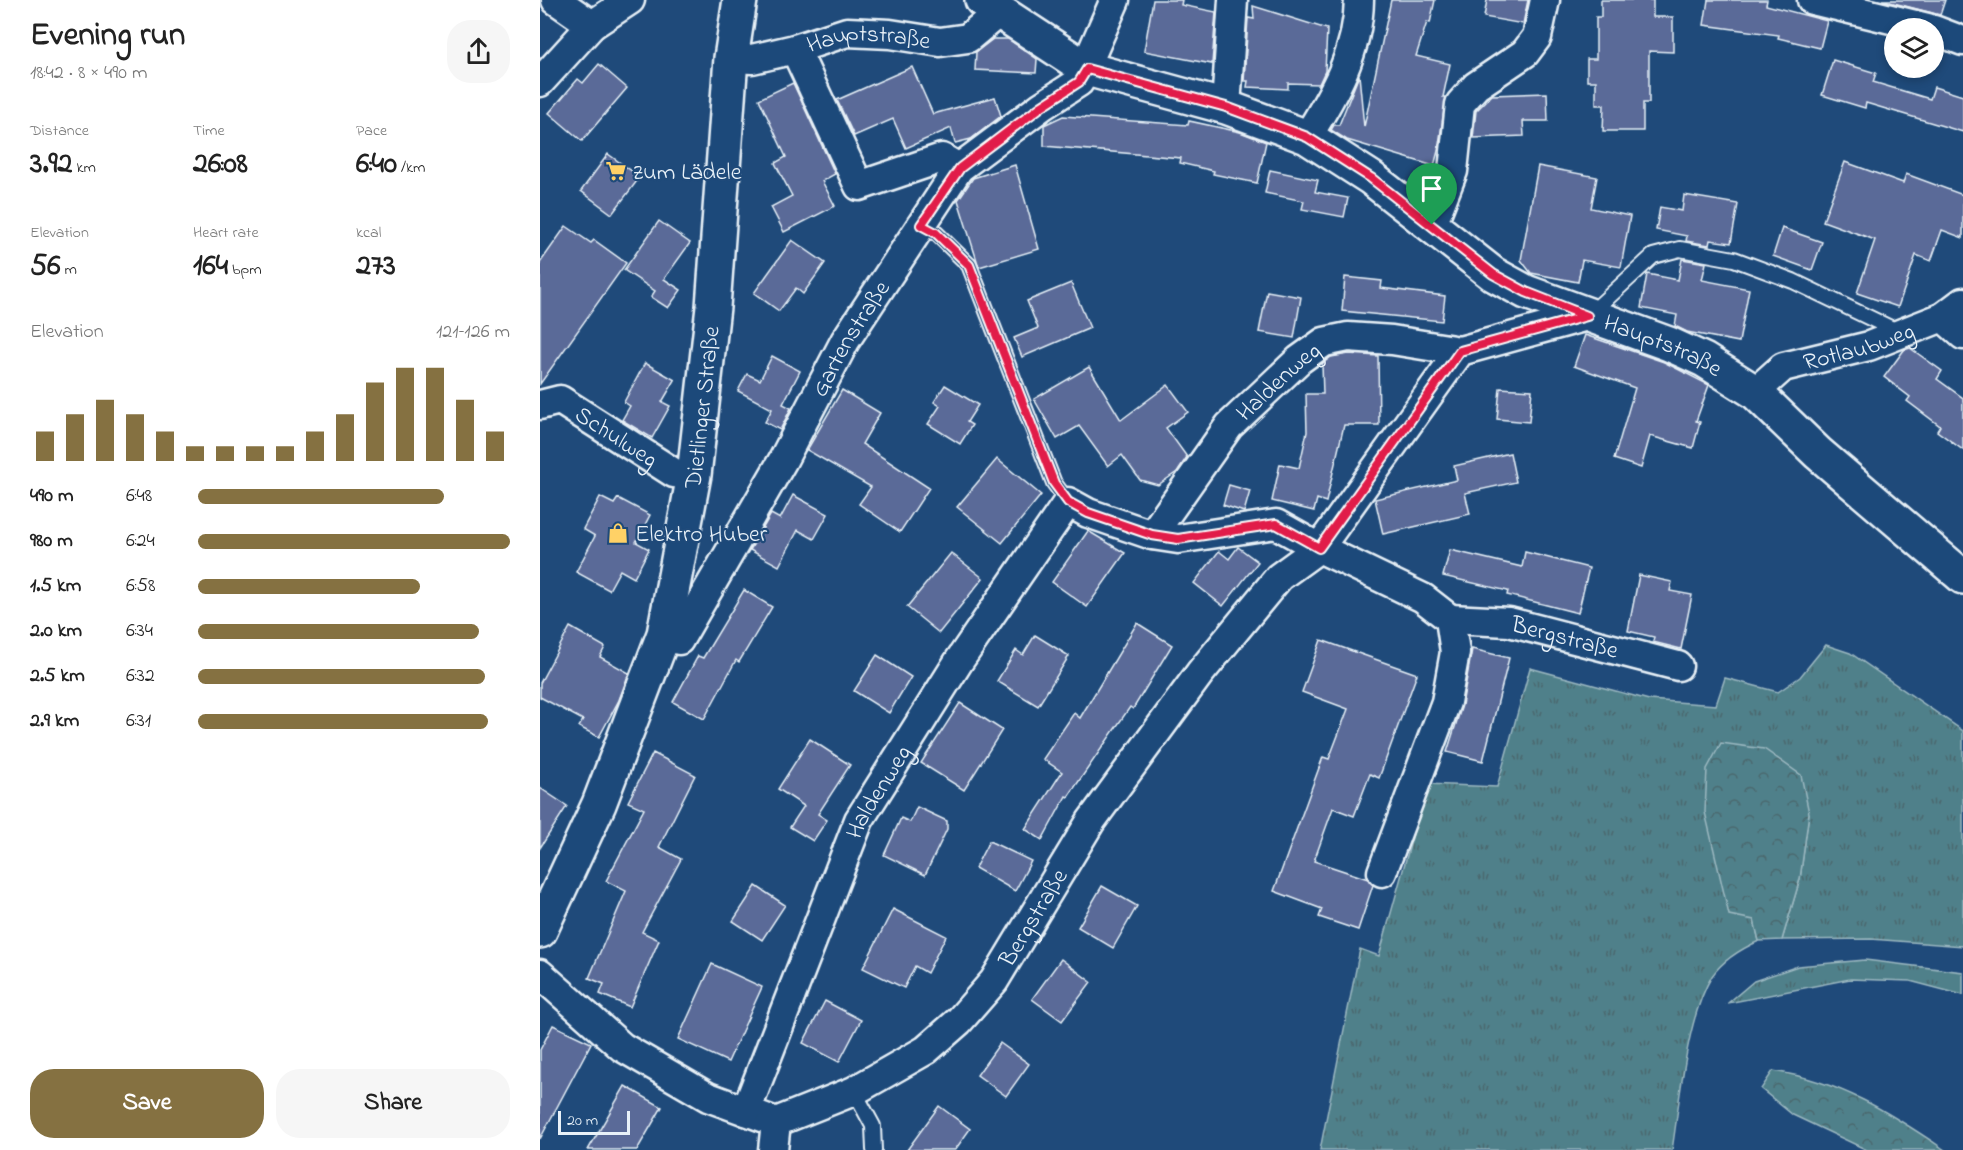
<!DOCTYPE html>
<html lang="en">
<head>
<meta charset="utf-8">
<style>
  :root { --surface:#fff; --page:#f6f6f6; --text:#222; --muted:#767676; --accent:#857141 }
  body { margin:0; font-family:"Indie Flower",sans-serif; background:var(--page); color:var(--text); height:100vh; display:flex; flex-direction:column; font-size:22px; white-space:nowrap }
  * { box-sizing:border-box; margin:0 }
  p { font-size:20px; color:var(--muted) }
  .icon { flex:none; width:33px; height:33px; fill:none; stroke:currentColor; stroke-width:2; stroke-linecap:round; stroke-linejoin:round }
  .map { position:relative; flex:1; overflow:hidden }
  .details { display:flex; flex-direction:column; background:var(--surface); width:540px }
  .details>* { flex:none }
  .controls { position:absolute; left:1344px; top:18px; display:grid; gap:12px }
  .controls a { display:grid; place-items:center; width:60px; height:60px; border-radius:50%; background:var(--surface); box-shadow:0 3px 9px #0003; font-size:30px }
  .scale { position:absolute; left:18px; bottom:15px; width:72px; box-sizing:border-box; padding-left:6px; border:3px solid #e8f1f8; border-top:0; font-size:16px; line-height:21px; white-space:nowrap; color:#e8f1f8; -webkit-text-stroke:4px #1f4a7a; paint-order:stroke }
  .pin { position:absolute; display:grid; place-items:center; width:51px; height:51px; color:#fff; margin:-62px -26px; border-radius:50% 50% 50% 0; rotate:-45deg; box-shadow:0 0 6px #0007 }
  .pin .icon { rotate:45deg }
  .round { display:grid; place-items:center; flex:none; width:63px; height:63px; border-radius:24px; background:var(--page) }
  .overview { display:flex; align-items:center; justify-content:space-between; height:102px; padding:0 30px }
  h1 { font-size:33px; font-weight:700; line-height:45px }
  .metrics { display:grid; grid-template-columns:repeat(3,1fr); gap:9px; height:102px; padding:6px 30px }
  .metrics div { display:grid; align-content:center }
  .metrics b { font-size:30px; font-weight:700 }
  .metrics small { font-size:16px; font-weight:400 }
  .metrics p { font-size:16px }
  .chart { height:168px; padding:12px 30px }
  .chart p { display:flex; justify-content:space-between }
  .chart svg { width:100%; height:108px; margin-top:6px; stroke:var(--accent); stroke-width:6 }
  .action { display:flex; gap:12px; margin-top:auto; padding:12px 30px }
  .action a { flex:1; height:69px; border-radius:24px; background:var(--accent); color:#fff; font-size:24px; font-weight:700; line-height:69px; text-align:center }
  .action a+a { background:var(--page); color:var(--text) }
  ul { padding:0 30px; list-style:none; font-size:20px }
  li { display:grid; grid-template-columns:96px 72px 1fr; align-items:center; height:45px }
  li i { height:15px; border-radius:8px; background:var(--accent) }
  main { display:flex; flex:1; min-height:0 }
  .map>svg:first-child { display:block }
</style>
</head>
<body>
<main>
<section class="details">
<div class="overview"><div><h1>Evening run</h1><p>18:42 · 8 × 490 m</p></div><a class="round"><svg class="icon" aria-label="share" viewBox="0 0 24 24"><path d="M12 15V3M7 8l5-5 5 5M5 13v7h14v-7"/></svg></a></div>
<div class="metrics">
<div><p>Distance</p><b>3.92<small> km</small></b></div>
<div><p>Time</p><b>26:08</b></div>
<div><p>Pace</p><b>6:40<small> /km</small></b></div>
</div>
<div class="metrics">
<div><p>Elevation</p><b>56<small> m</small></b></div>
<div><p>Heart rate</p><b>164<small> bpm</small></b></div>
<div><p>kcal</p><b>273</b></div>
</div>
<div class="chart"><p><span>Elevation</span>121–126 m</p>
<svg viewBox="0 0 160 44" preserveAspectRatio="none"><path d="M5 44V32M15 44V25M25 44V19M35 44V25M45 44V32M55 44V38M65 44V38M75 44V38M85 44V38M95 44V32M105 44V25M115 44V12M125 44V6M135 44V6M145 44V19M155 44V32"/></svg>
</div>
<ul>
<li><b>490 m</b>6:48<i style="width:79%"></i></li>
<li><b>980 m</b>6:24<i style="width:100%"></i></li>
<li><b>1.5 km</b>6:58<i style="width:71%"></i></li>
<li><b>2.0 km</b>6:34<i style="width:90%"></i></li>
<li><b>2.5 km</b>6:32<i style="width:92%"></i></li>
<li><b>2.9 km</b>6:31<i style="width:93%"></i></li>
</ul>
<div class="action"><a>Save</a><a>Share</a></div>
</section>
<div class="map">
<svg width="1423" height="1150" viewBox="0 0 1423 1150">
  <defs>
    <pattern id="grass-tufts" width="24" height="20" patternUnits="userSpaceOnUse" patternTransform="scale(1.5)"><rect width="24" height="20" fill="#4f808a"/><path d="M3 7l-1-3M5 7V3M7 7l1-3M15 17l-1-3M17 17v-4M19 17l1-3" fill="none" stroke="#4b676d"/></pattern>
    <pattern id="forest-crowns" width="20" height="18" patternUnits="userSpaceOnUse" patternTransform="scale(1.5)"><rect width="20" height="18" fill="#4f808a"/><path d="M2 6a3 3 0 1 1 6 0M12 15a3 3 0 1 1 6 0" fill="none" stroke="#4b676d"/></pattern>
  </defs>
  <rect width="100%" height="100%" fill="#1f4a7a"/>
  <filter id="ink" filterUnits="userSpaceOnUse"><feTurbulence type="fractalNoise" baseFrequency=".0167" numOctaves="2"/><feDisplacementMap in="SourceGraphic" scale="12" xChannelSelector="R" yChannelSelector="G"/><feConvolveMatrix kernelMatrix="1 2 1 2 8 2 1 2 1" color-interpolation-filters="sRGB"/></filter>
  <g filter="url(#ink)">
    <g fill="url(#grass-tufts)" stroke="#9cb8c1" stroke-width="1.5">
      <path d="M1286,645L1310,653L1423,731V946L1331,939L1242,940L1260,879L1269,813L1214,919L1219,941C1201,949 1183,960 1172,976C1146,1019 1140,1100 1132,1150H780L820,949L839,956L887,784L957,787L990,668L1109,700L1176,705L1185,678L1238,692L1260,677Z"/>
      <polygon points="1325,960 1423,972 1423,995 1370,981 1310,979 1188,1003 1214,981 1258,966"/>
    </g>
    <g fill="url(#forest-crowns)" stroke="#9cb8c1" stroke-width="1.5">
      <polygon points="1181,743 1224,749 1261,775 1269,813 1260,879 1242,940 1219,941 1214,920 1189,915 1165,812 1167,769"/>
      <path d="M1233,1071C1300,1081 1349,1112 1405,1150H1327L1253,1115L1221,1089Z"/>
    </g>
    <g fill="#5a6a98" stroke="#e8f1f8" stroke-width="1.5">
      <polygon points="613,0 642,0 641,5 676,12 672,64 604,51"/>
      <polygon points="851,0 895,0 890,23 887,22 876,56 910,64 903,97 906,97 898,151 894,166 807,140 791,130 794,125 799,125 819,75 824,127"/>
      <polygon points="947,0 988,0 983,24 944,17"/>
      <polygon points="1061,0 1113,0 1113,17 1133,17 1133,52 1109,51 1109,103 1103,103 1103,131 1063,131 1064,105 1056,105 1056,81 1047,81 1047,59 1056,59 1056,17 1061,17"/>
      <polygon points="1168,0 1227,0 1226,5 1287,21 1280,48 1238,38 1239,35 1164,25"/>
      <polygon points="1342,0 1405,0 1400,15"/>
      <polygon points="713,6 787,29 785,71 779,84 748,83 748,89 707,87 708,81 704,81 708,18 714,19"/>
      <polygon points="453,39 468,39 497,59 496,73 435,70 436,52"/>
      <polygon points="1293,60 1336,73 1333,82 1390,99 1394,87 1423,96 1423,132 1326,103 1325,108 1282,95"/>
      <polygon points="59,64 87,88 42,141 9,113 38,79 43,83"/>
      <polygon points="372,67 393,114 455,97 461,116 431,139 415,143 411,128 366,148 353,119 314,136 297,100"/>
      <polygon points="253,83 295,174 282,181 295,206 244,232 231,207 252,196 235,163 246,157 219,99"/>
      <polygon points="1007,93 1008,121 983,121 984,136 933,138 936,111 952,95"/>
      <polygon points="523,116 648,125 649,121 700,132 726,142 717,183 673,174 674,171 640,163 641,158 504,146 504,125"/>
      <polygon points="68,154 100,177 72,214 41,191"/>
      <polygon points="1305,162 1363,183 1366,174 1423,195 1423,238 1402,230 1391,261 1376,255 1358,307 1317,293 1335,240 1283,221"/>
      <polygon points="475,165 499,249 439,267 418,200 433,178"/>
      <polygon points="998,166 1057,177 1051,208 1090,216 1081,267 1042,260 1038,282 991,273 981,260"/>
      <polygon points="730,170 778,180 775,192 808,198 804,217 762,209 764,201 725,193"/>
      <polygon points="1144,195 1198,204 1191,243 1170,240 1169,245 1146,241 1147,236 1116,230 1120,207 1142,211"/>
      <polygon points="119,221 150,243 124,279 141,290 128,308 111,297 115,291 84,270"/>
      <polygon points="26,226 51,243 54,240 86,263 0,384 0,263"/>
      <polygon points="1242,228 1282,242 1272,270 1233,256"/>
      <polygon points="252,240 285,263 263,294 256,288 239,311 214,293"/>
      <polygon points="1142,259 1166,263 1162,280 1209,289 1199,342 1147,332 1135,326 1137,315 1101,308 1107,274 1138,280"/>
      <polygon points="805,277 842,281 841,288 905,296 902,321 802,311"/>
      <polygon points="531,283 550,328 482,357 474,338 498,328 487,301"/>
      <polygon points="727,291 761,297 754,338 719,332"/>
      <polygon points="1045,335 1124,362 1169,385 1156,421 1160,422 1153,448 1110,436 1101,468 1074,459 1095,388 1034,366"/>
      <polygon points="1370,348 1402,371 1397,379 1423,398 1423,450 1397,431 1400,426 1367,401 1370,397 1344,377 1364,350"/>
      <polygon points="809,354 838,356 839,425 804,425 786,502 777,499 774,511 732,501 740,464 759,468 767,432 766,394 783,394 782,364 791,357"/>
      <polygon points="232,356 260,371 243,404 251,408 240,430 225,422 232,409 198,391 207,374 220,380"/>
      <polygon points="105,363 135,380 122,402 130,406 112,438 82,420 90,406 84,402"/>
      <polygon points="549,367 581,420 628,385 648,412 626,428 647,457 637,472 618,485 600,480 582,455 568,466 539,426 517,439 494,399"/>
      <polygon points="405,385 438,405 427,422 432,425 420,444 388,424 400,406 394,402"/>
      <polygon points="960,388 992,390 989,422 957,419"/>
      <polygon points="302,390 340,413 322,444 389,488 360,532 319,504 331,487 267,450"/>
      <polygon points="970,453 976,482 925,493 930,514 843,534 835,499 917,480 914,466"/>
      <polygon points="457,459 501,495 462,543 417,507"/>
      <polygon points="689,485 710,491 704,512 683,505"/>
      <polygon points="253,495 288,514 274,539 258,530 239,566 210,550 231,514 240,519"/>
      <polygon points="60,497 74,504 78,498 110,515 96,542 109,549 94,578 80,570 69,590 36,572 55,536 43,529"/>
      <polygon points="548,531 585,553 547,607 512,582"/>
      <polygon points="698,547 718,562 683,606 654,583 679,551 689,559"/>
      <polygon points="910,550 982,567 985,552 1049,568 1038,613 967,595 968,591 903,576"/>
      <polygon points="411,553 443,578 399,633 367,607"/>
      <polygon points="1099,575 1132,582 1130,591 1152,595 1141,649 1113,642 1114,637 1088,631"/>
      <polygon points="204,590 232,607 199,662 196,660 164,719 133,702 158,656 163,658"/>
      <polygon points="597,623 632,645 593,709 590,707 528,797 526,796 502,840 485,829 522,772 503,759 534,713 540,718"/>
      <polygon points="30,627 65,647 60,657 89,673 79,700 59,737 39,727 43,720 0,697 0,683"/>
      <polygon points="495,635 529,656 498,706 457,681 476,650 483,655"/>
      <polygon points="781,640 877,674 839,778 830,774 814,816 793,808 774,861 828,879 833,885 818,930 779,917 782,909 734,891 783,757 789,759 808,709 762,692"/>
      <polygon points="932,649 969,658 943,761 907,752 922,705"/>
      <polygon points="337,655 371,677 349,713 314,691"/>
      <polygon points="420,703 462,730 424,790 381,763"/>
      <polygon points="270,739 310,765 278,814 287,820 273,841 250,827 264,806 238,789"/>
      <polygon points="113,753 155,775 119,847 141,859 102,932 119,940 90,1007 60,994 64,984 49,978 86,891 66,881 104,809 88,802"/>
      <polygon points="0,788 27,806 0,848"/>
      <polygon points="377,807 407,821 407,829 385,875 344,855 361,818 370,822"/>
      <polygon points="449,841 491,861 475,891 435,868"/>
      <polygon points="216,886 245,905 222,940 193,921"/>
      <polygon points="562,886 597,906 573,948 538,927"/>
      <polygon points="353,909 406,936 387,973 375,966 364,988 323,968"/>
      <polygon points="521,959 551,982 522,1021 492,999"/>
      <polygon points="172,964 222,987 188,1062 138,1039"/>
      <polygon points="285,1001 321,1020 299,1062 263,1043"/>
      <polygon points="13,1025 51,1043 0,1139 0,1050"/>
      <polygon points="460,1043 489,1064 466,1096 437,1075"/>
      <polygon points="85,1086 122,1107 97,1150 48,1150"/>
      <polygon points="399,1106 430,1129 415,1150 367,1150"/>
    </g>
    <g fill="none" stroke-linecap="round" stroke-linejoin="round">
      <g stroke="#e8f1f8" stroke-width="18">
        <g id="lane">
          <polyline points="381,225 396,233 429,265 514,483 528,502"/>
          <polyline points="1049,315 1113,256 1140,249 1194,259 1253,281 1361,333"/>
          <polyline points="314,1091 333,1126 334,1150"/>
        </g>
      </g>
      <g stroke="#e8f1f8" stroke-width="33">
        <g id="street">
          <polyline points="16,0 52,25"/>
          <polyline points="1272,0 1388,28"/>
          <polyline points="1394,30 1423,41"/>
          <polyline points="255,49 319,186 402,158 419,168"/>
          <path id="s1" d="M191,58L212,59L255,49L307,32L350,34L400,42L428,38L459,12"/>
          <polyline points="0,82 52,25 90,0"/>
          <polyline points="686,107 693,0"/>
          <path d="M767,137C794,94 818,53 819,0"/>
          <polyline points="892,225 913,171 920,104 936,86 985,53 997,37 1005,0"/>
          <polyline points="1403,317 1423,335"/>
          <path id="s2" d="M1215,392L1243,367L1329,346L1403,317L1423,302"/>
          <path id="s3" d="M0,405L20,400L134,473L154,475"/>
          <path id="s4" d="M612,535L689,426L759,360L784,342L808,337L852,340L920,351"/>
          <path id="s5" d="M910,619L969,622L1138,666"/>
          <path id="s6" d="M124,634L139,640L243,460L305,341L419,168L502,106L539,82L575,0"/>
          <path id="s7" d="M0,974L82,1047L168,1097L236,1122L314,1091L386,1050L419,1021L454,981L551,821L660,673L739,577L779,548L883,598L910,619L915,652L906,702L842,872"/>
          <path id="s8" d="M206,1111L319,820L419,661L528,502L548,513L612,535L638,539L736,524L779,548L920,351L1047,316"/>
          <polyline points="233,1150 236,1122"/>
        </g>
      </g>
      <g stroke="#e8f1f8" stroke-width="38">
        <g id="secondary">
          <path id="s9" d="M442,0L547,69L686,107L767,137L831,178L953,274L986,292L1129,344L1164,360L1215,392L1278,453L1423,577"/>
          <path id="s10" d="M0,931L59,804L124,634L154,475L173,307L191,58L200,0"/>
        </g>
      </g>
      <use href="#lane" stroke="#1f4a7a" stroke-width="14"/>
      <use href="#street" stroke="#1f4a7a" stroke-width="28"/>
      <use href="#secondary" stroke="#1f4a7a" stroke-width="33"/>
    </g>
  </g>
  <g fill="none" stroke-linecap="round" stroke-linejoin="round" filter="url(#ink)">
    <g stroke="#fff" stroke-width="12">
      <polygon id="route" points="547,69 686,107 767,137 831,178 953,274 986,292 1047,316 920,351 779,548 736,524 638,539 612,535 548,513 528,502 514,483 429,265 396,233 381,225 420,168 502,106 539,82"/>
    </g>
    <use href="#route" stroke="#e11d48" stroke-width="8"/>
  </g>
  <defs>
    <g id="supermarket-bare" transform="scale(1.62)"><path d="M-6-5.5h2.5l.6 2H6L4.5 2H-2.5L-4.4-4H-6ZM-1.5 3.2a1.3 1.3 0 1 0 .1 0ZM3 3.2a1.3 1.3 0 1 0 .1 0Z" fill="#ffd166" stroke="#1f4a7a" stroke-width="2.5" paint-order="stroke"/></g>
    <g id="shop-bare" transform="scale(1.62)"><path d="M-5-2.5h2.3a2.7 3.5 0 0 1 5.4 0H5L5.5 6h-11ZM-1.5-2.5h3a1.5 2.3 0 0 0-3 0Z" fill="#ffd166" stroke="#1f4a7a" stroke-width="2.5" paint-order="stroke"/></g>
  </defs>
  <g fill-rule="evenodd">
    <use href="#supermarket-bare" x="76" y="171"/>
    <use href="#shop-bare" x="78" y="533"/>
  </g>
  <g text-anchor="middle" stroke-width="4.5" stroke-linejoin="round" paint-order="stroke">
    <g font-size="24" fill="#e8f1f8" stroke="#1f4a7a">
      <text dy="8" stroke="none"><textPath href="#s1" startOffset="141">Hauptstraße</textPath></text>
      <text dy="8" stroke="none"><textPath href="#s6" startOffset="363">Gartenstraße</textPath></text>
      <text dy="8" stroke="none"><textPath href="#s2" startOffset="116">Rotlaubweg</textPath></text>
      <text dy="8" stroke="none"><textPath href="#s9" startOffset="772">Hauptstraße</textPath></text>
      <text dy="8" stroke="none"><textPath href="#s4" startOffset="200">Haldenweg</textPath></text>
      <text dy="8" stroke="none"><textPath href="#s10" startOffset="552">Dietlinger Straße</textPath></text>
      <text dy="8" stroke="none"><textPath href="#s3" startOffset="88">Schulweg</textPath></text>
      <text dy="8" stroke="none"><textPath href="#s5" startOffset="117">Bergstraße</textPath></text>
      <text dy="8" stroke="none"><textPath href="#s8" startOffset="346">Haldenweg</textPath></text>
      <text dy="8" stroke="none"><textPath href="#s7" startOffset="620">Bergstraße</textPath></text>
    </g>
    <g font-size="24" fill="#e8f1f8" stroke="#1f4a7a" text-anchor="start">
      <text x="93" y="179">zum Lädele</text>
      <text x="95" y="541">Elektro Huber</text>
    </g>
  </g>
</svg>
<div class="controls">
<a><svg class="icon" aria-label="layers" viewBox="0 0 24 24"><path d="M12 4l9 5-9 5-9-5zM3 14l9 5 9-5"/></svg></a>
</div>
<div class="scale">20 m</div>
<div class="pin" style="left:892px;top:225px;background:#1e9e55"><svg class="icon" aria-label="arrive" viewBox="0 0 24 24"><path d="M6 21V4h12l-3 4 3 4H6"/></svg></div>
</div>
</main>
</body>
</html>
